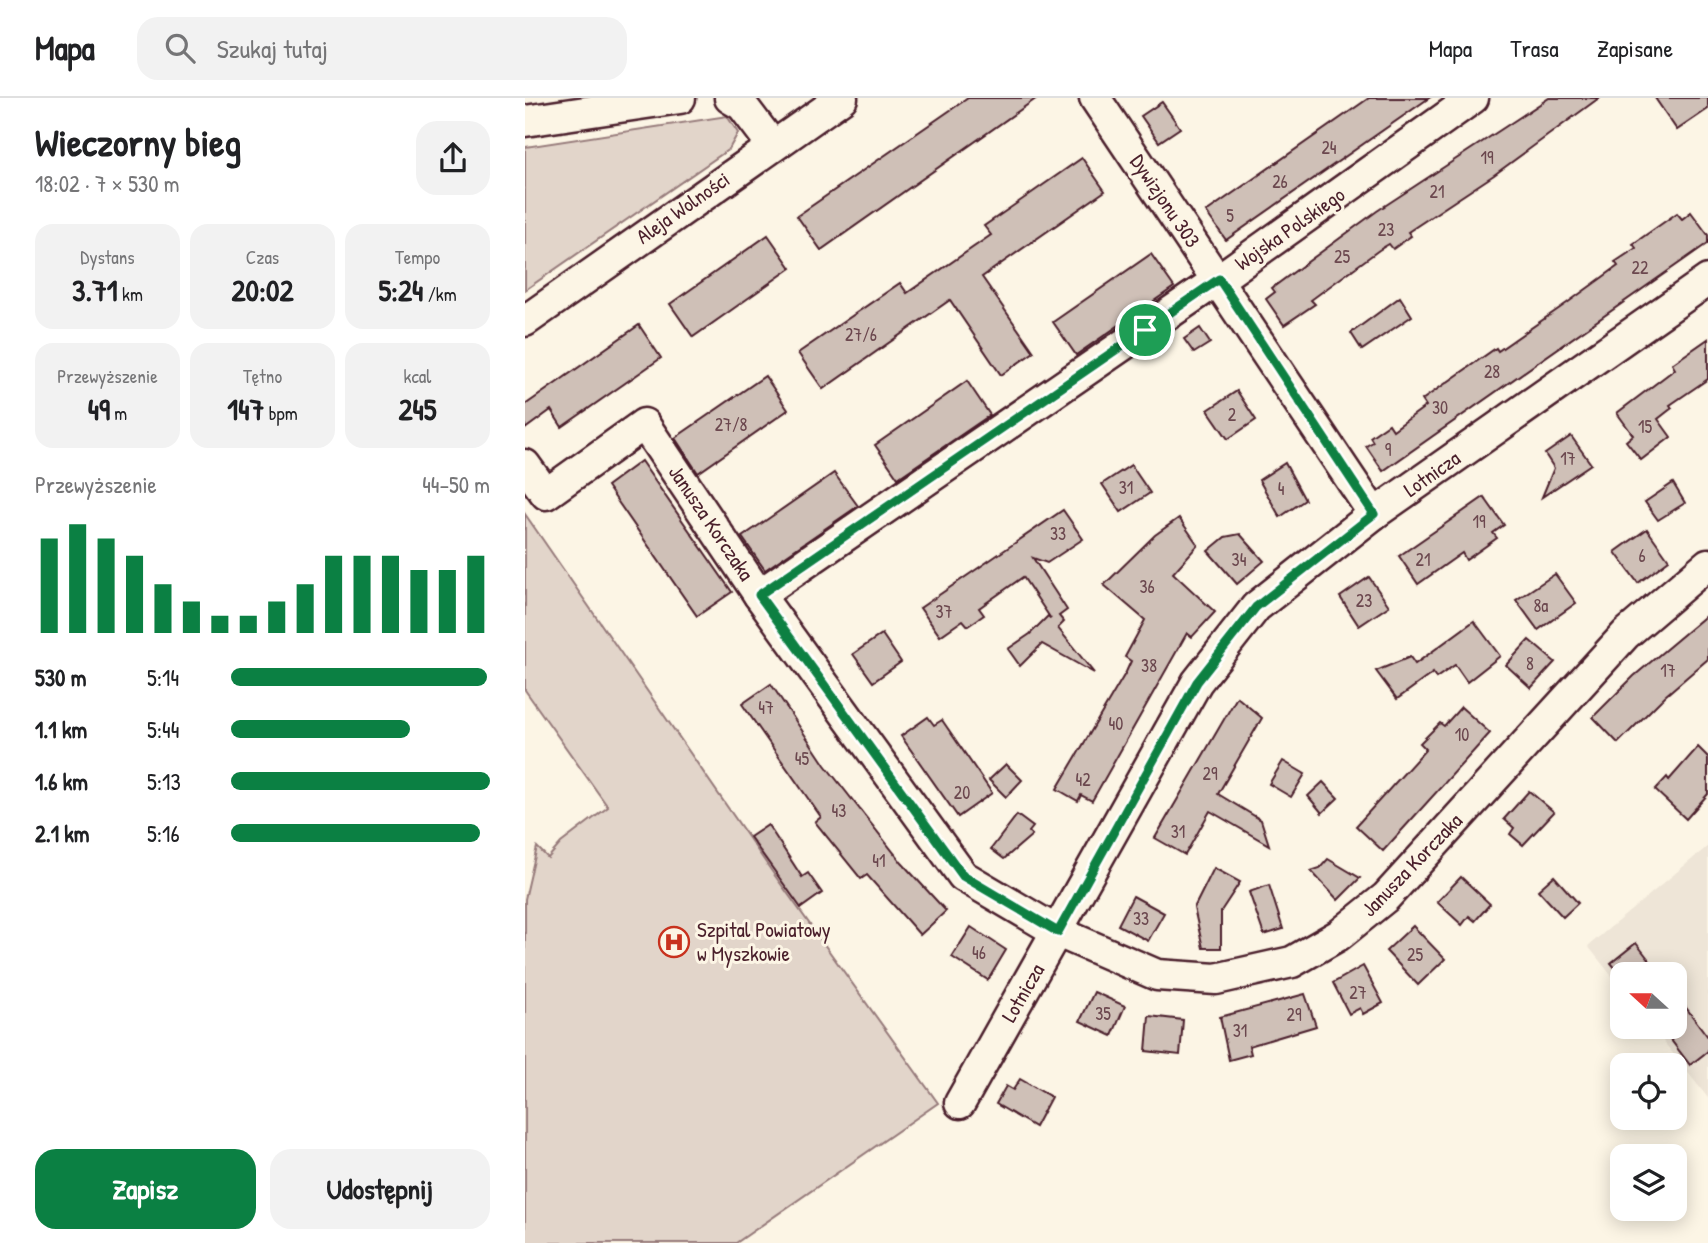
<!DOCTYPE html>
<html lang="pl">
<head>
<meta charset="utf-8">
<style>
  :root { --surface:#fff; --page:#f2f2f2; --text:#202124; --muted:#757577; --line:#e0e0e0; --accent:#0b8043 }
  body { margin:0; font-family:"Patrick Hand",sans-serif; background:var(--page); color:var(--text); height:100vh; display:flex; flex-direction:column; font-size:26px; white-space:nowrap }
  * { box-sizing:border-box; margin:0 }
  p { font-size:23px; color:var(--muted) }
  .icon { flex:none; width:38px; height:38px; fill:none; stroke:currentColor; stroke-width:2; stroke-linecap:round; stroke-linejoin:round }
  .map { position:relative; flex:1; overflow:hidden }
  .side { display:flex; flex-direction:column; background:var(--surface); width:525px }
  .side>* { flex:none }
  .needle { width:46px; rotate:291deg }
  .buttons { position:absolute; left:1085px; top:864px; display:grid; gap:14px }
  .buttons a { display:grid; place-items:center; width:77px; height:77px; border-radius:14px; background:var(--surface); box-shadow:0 4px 18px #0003; font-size:35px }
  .pin { position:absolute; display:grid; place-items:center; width:60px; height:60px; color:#fff; margin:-30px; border:4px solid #fff; border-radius:50%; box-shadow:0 2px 7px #0007 }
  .round { display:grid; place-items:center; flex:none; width:74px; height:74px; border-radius:21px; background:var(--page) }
  .summary { display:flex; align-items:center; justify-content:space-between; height:119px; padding:0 35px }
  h1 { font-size:38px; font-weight:700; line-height:52px }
  .stats { display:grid; grid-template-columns:repeat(3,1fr); gap:10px; height:119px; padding:7px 35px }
  .stats div { display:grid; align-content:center; border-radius:18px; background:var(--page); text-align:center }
  .stats b { font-size:30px; font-weight:700 }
  .stats small { font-size:19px; font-weight:400 }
  .stats p { font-size:19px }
  .chart { height:196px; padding:14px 35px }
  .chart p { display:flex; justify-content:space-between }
  .chart svg { width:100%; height:126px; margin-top:7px; stroke:var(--accent); stroke-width:6 }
  .action { display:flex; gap:14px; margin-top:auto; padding:14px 35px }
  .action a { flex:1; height:80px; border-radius:21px; background:var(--accent); color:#fff; font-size:28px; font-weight:700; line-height:80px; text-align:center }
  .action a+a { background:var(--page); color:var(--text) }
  ul { padding:0 35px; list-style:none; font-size:23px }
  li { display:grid; grid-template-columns:112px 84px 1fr; align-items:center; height:52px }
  li i { height:18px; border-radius:9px; background:var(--accent) }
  header { display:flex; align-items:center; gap:42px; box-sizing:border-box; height:98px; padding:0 35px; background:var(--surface); border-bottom:2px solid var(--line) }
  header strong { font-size:33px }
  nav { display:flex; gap:38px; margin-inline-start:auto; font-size:24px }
  .search { width:490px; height:63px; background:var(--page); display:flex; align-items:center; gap:18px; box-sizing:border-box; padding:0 24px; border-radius:21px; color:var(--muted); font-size:26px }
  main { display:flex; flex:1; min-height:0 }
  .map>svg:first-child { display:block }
</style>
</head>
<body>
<header>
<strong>Mapa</strong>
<div class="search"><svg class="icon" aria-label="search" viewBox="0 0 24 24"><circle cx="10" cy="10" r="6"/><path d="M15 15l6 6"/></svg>Szukaj tutaj</div>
<nav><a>Mapa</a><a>Trasa</a><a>Zapisane</a></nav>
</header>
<main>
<section class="side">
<div class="summary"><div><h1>Wieczorny bieg</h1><p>18:02 · 7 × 530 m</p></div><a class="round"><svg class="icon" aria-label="share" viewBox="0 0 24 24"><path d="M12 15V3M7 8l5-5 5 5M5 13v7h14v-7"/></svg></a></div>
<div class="stats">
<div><p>Dystans</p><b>3.71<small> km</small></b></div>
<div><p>Czas</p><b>20:02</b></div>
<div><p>Tempo</p><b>5:24<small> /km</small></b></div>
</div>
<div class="stats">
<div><p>Przewyższenie</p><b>49<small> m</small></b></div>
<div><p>Tętno</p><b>147<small> bpm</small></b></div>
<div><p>kcal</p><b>245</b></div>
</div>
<div class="chart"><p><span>Przewyższenie</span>44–50 m</p>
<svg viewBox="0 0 160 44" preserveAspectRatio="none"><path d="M5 44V11M15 44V6M25 44V11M35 44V17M45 44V27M55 44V33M65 44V38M75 44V38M85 44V33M95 44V27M105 44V17M115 44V17M125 44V17M135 44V22M145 44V22M155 44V17"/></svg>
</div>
<ul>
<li><b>530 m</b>5:14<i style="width:99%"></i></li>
<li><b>1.1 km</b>5:44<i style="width:69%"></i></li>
<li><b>1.6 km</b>5:13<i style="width:100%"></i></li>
<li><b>2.1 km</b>5:16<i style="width:96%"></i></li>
</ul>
<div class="action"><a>Zapisz</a><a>Udostępnij</a></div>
</section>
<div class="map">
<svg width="1183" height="1145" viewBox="0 0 1183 1145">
  <rect width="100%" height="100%" fill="#fcf5e5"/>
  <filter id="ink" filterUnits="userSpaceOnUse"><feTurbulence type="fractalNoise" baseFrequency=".0143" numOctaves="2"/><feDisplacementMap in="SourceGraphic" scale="14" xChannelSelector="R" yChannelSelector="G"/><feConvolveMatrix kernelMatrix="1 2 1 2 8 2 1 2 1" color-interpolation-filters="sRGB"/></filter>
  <g filter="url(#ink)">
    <polygon fill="#eee5d7" points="1183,748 1183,1000 1127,929 1150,929 1150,877 1097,877 1097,891 1063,848"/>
    <g fill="#e2d5ca" stroke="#967a7a" stroke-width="2">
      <polygon points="202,18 213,35 204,51 0,192 0,49"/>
      <polygon points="0,416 248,775 413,1005 211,1145 0,1145 0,801 12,749 23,760 36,745 83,709 0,592"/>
    </g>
    <g fill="#cfc0b7" stroke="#4a1f2b" stroke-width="2">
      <polygon points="443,0 512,0 296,152 272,118"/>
      <polygon points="844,0 904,0 701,142 681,114"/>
      <polygon points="1024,0 1074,0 969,77 883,134 886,138 868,151 864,146 854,152 786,202 790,206 759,227 741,201 750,194 747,190 852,113"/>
      <polygon points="1130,0 1183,0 1183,11 1152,32"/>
      <polygon points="637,4 655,30 634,44 616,18"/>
      <polygon points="557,60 580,93 457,179 509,254 476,277 425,202 298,291 273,255 375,185 382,195 466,137 459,128"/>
      <polygon points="1166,114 1183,137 1183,145 858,373 841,348 848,344 845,339 864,326 868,332 901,308 897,302 971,250 973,253 1042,205 1093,168 1090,164 1111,150 1108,146 1152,115 1157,121"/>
      <polygon points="243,137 266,170 168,239 145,206"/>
      <polygon points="626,156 649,189 551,257 528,224"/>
      <polygon points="875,199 887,218 837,252 826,235"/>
      <polygon points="114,227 136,260 37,329 26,312 0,331 0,307"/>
      <polygon points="675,230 685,245 669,255 659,241"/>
      <polygon points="1183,241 1183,281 1145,307 1147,310 1133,321 1146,339 1116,362 1101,343 1108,337 1092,315 1150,271 1147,266"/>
      <polygon points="240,278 263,312 173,375 150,340"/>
      <polygon points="442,283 465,317 373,380 350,347"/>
      <polygon points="712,293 731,322 703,341 683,312"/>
      <polygon points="1046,338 1066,366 1017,399 1029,370 1020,356"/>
      <polygon points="116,363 207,494 172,518 82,388"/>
      <polygon points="760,365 780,402 755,419 734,382"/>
      <polygon points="606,367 625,395 596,414 577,386"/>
      <polygon points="309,375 333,408 240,472 217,439"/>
      <polygon points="1148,385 1160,405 1133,422 1120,404"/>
      <polygon points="959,399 979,427 968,435 972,440 941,462 937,455 893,486 874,458"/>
      <polygon points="538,412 558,441 522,465 508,460 542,512 534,518 539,524 533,530 569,575 517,546 495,568 483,551 505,536 523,518 526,521 498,479 454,510 459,517 443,528 438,522 415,538 395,510"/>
      <polygon points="654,420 673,447 648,475 690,514 667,539 662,535 567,703 556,697 553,703 532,691 601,574 606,563 600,559 620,522 579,487 630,437"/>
      <polygon points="1122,431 1144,462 1113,485 1090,454"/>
      <polygon points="715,436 739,463 712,486 683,453 700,439"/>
      <polygon points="1030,476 1051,505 1013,532 991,502"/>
      <polygon points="844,479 864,508 834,528 815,499"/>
      <polygon points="1183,516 1183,561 1140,598 1093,645 1068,619 1109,578"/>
      <polygon points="949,523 975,558 942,584 930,567 911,580 908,575 872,601 851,573 885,559 890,566"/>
      <polygon points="357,536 376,564 348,584 328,556"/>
      <polygon points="1004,542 1030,564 1006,590 981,567"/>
      <polygon points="246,586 300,667 377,765 421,813 395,837 342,777 336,781 290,724 296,719 217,606"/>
      <polygon points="712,599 737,620 693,696 736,722 744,747 685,713 660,757 630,740"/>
      <polygon points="936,609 965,635 858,753 831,728 901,651 895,645 915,625 919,628"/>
      <polygon points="403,619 409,627 417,622 467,695 433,719 376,638"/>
      <polygon points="1173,649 1183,659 1183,696 1161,721 1130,692 1142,679 1144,682"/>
      <polygon points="758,663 780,676 766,699 744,686"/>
      <polygon points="481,666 497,682 481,699 464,682"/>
      <polygon points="798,684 813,700 797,715 783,698"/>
      <polygon points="1004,693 1029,714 998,747 985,736 989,730 979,721"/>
      <polygon points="492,717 508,729 504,734 507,737 479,761 466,751"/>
      <polygon points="243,727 277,779 283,775 297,795 276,810 225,739"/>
      <polygon points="803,761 835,780 813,802 786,773 795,770"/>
      <polygon points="689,770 715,784 696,813 696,850 678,850 669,810"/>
      <polygon points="1029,778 1053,805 1038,819 1013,792"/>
      <polygon points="936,779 965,806 950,823 944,818 937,827 912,804"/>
      <polygon points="744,787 758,831 739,837 724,794"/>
      <polygon points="608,798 639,815 623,843 593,827"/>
      <polygon points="888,828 920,861 893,887 861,853"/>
      <polygon points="446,829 481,852 463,882 427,859"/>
      <polygon points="1111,845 1136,877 1096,877 1086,865"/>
      <polygon points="838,868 858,905 838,916 835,910 824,916 808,885"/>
      <polygon points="569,894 600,908 587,938 555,923"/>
      <polygon points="1150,895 1183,939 1183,953 1165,967 1136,929 1150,929"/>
      <polygon points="780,896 791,928 724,948 726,956 704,962 695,919"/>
      <polygon points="624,918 658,922 655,957 621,953"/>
      <polygon points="495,981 526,999 510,1029 471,1006 481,988 488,992"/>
    </g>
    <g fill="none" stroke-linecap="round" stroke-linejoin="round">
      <g stroke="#4a1f2b" stroke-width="35">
        <g id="minor">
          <polyline points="205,0 217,7 248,48"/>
          <polyline points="570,0 849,416"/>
          <polyline points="0,23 155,0"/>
          <polyline points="0,223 317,0"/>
          <polyline points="0,367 21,396 119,326 234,497 438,778 533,834 632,877 691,881 767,864 814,837 861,799 1101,536 1183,466"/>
          <polyline points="234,497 694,181 948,0"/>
          <polyline points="435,1005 672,584 731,509 849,416 1183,182"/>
        </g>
      </g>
      <use href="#minor" stroke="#fcf5e5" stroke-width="30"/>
    </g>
  </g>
  <g fill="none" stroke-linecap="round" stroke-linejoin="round" filter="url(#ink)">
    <g stroke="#fff" stroke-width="14">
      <polygon id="route" points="694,181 849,416 731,509 672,584 533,834 438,778 234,497"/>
    </g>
    <use href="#route" stroke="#0b8043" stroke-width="9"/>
  </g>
  <defs>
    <g id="hospital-ring" transform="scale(1.575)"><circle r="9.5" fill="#fcf5e5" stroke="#c8321e" stroke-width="1.5"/><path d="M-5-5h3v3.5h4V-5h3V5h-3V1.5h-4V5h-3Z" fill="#c8321e"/></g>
  </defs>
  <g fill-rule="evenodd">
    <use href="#hospital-ring" x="149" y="844"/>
  </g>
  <g text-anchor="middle" stroke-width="6" stroke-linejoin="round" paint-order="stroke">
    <g font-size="18" fill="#6b474e">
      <text x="804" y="56">24</text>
      <text x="962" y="66">19</text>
      <text x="755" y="90">26</text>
      <text x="912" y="100">21</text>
      <text x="705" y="124">5</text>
      <text x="861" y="138">23</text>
      <text x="817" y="165">25</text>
      <text x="1115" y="176">22</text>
      <text x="336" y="243">27/6</text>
      <text x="967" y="280">28</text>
      <text x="915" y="316">30</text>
      <text x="707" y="323">2</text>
      <text x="206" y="333">27/8</text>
      <text x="1120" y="335">15</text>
      <text x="863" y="358">9</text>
      <text x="1043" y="367">17</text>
      <text x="601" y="396">31</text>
      <text x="756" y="397">4</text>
      <text x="954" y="430">19</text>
      <text x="533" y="442">33</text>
      <text x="1117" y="464">6</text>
      <text x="714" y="468">34</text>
      <text x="898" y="468">21</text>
      <text x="622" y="495">36</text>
      <text x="839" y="509">23</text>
      <text x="1016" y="514">8a</text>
      <text x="419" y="520">37</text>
      <text x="1005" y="572">8</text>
      <text x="624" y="574">38</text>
      <text x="1143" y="579">17</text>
      <text x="241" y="616">47</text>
      <text x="591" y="632">40</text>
      <text x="937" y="643">10</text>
      <text x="277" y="667">45</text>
      <text x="685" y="682">29</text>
      <text x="558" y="688">42</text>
      <text x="437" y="701">20</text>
      <text x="314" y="719">43</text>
      <text x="653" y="740">31</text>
      <text x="354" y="769">41</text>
      <text x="616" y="827">33</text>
      <text x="454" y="861">46</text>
      <text x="890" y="863">25</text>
      <text x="833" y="901">27</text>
      <text x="578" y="922">35</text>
      <text x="769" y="923">29</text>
      <text x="715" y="939">31</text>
    </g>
    <g font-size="21" fill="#4a1f2b" stroke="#fcf5e5">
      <text transform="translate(640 103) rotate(56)" y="7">Dywizjonu 303</text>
      <text transform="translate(158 110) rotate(-35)" y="7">Aleja Wolności</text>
      <text transform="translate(765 131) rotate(-35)" y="7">Wojska Polskiego</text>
      <text transform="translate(907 376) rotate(-35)" y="7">Lotnicza</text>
      <text transform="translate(186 425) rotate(56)" y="7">Janusza Korczaka</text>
      <text transform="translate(887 767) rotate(-46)" y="7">Janusza Korczaka</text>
      <text transform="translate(498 895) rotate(-60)" y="7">Lotnicza</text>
    </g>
    <g font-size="21" fill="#4a1f2b" stroke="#fcf5e5" text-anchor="start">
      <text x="172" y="839">Szpital Powiatowy<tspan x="172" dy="24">w Myszkowie</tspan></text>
    </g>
  </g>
</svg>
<div class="buttons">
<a><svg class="needle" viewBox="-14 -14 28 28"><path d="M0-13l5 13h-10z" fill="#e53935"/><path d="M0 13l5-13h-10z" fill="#757577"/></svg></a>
<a><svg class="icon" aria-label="locate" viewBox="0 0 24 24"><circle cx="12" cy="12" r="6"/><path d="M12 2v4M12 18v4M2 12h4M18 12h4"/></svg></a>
<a><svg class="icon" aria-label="layers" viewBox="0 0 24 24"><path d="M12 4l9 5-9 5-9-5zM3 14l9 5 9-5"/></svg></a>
</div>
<div class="pin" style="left:620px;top:232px;background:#1e9e55"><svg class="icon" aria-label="arrive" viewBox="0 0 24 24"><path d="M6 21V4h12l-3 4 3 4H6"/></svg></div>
</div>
</main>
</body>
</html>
